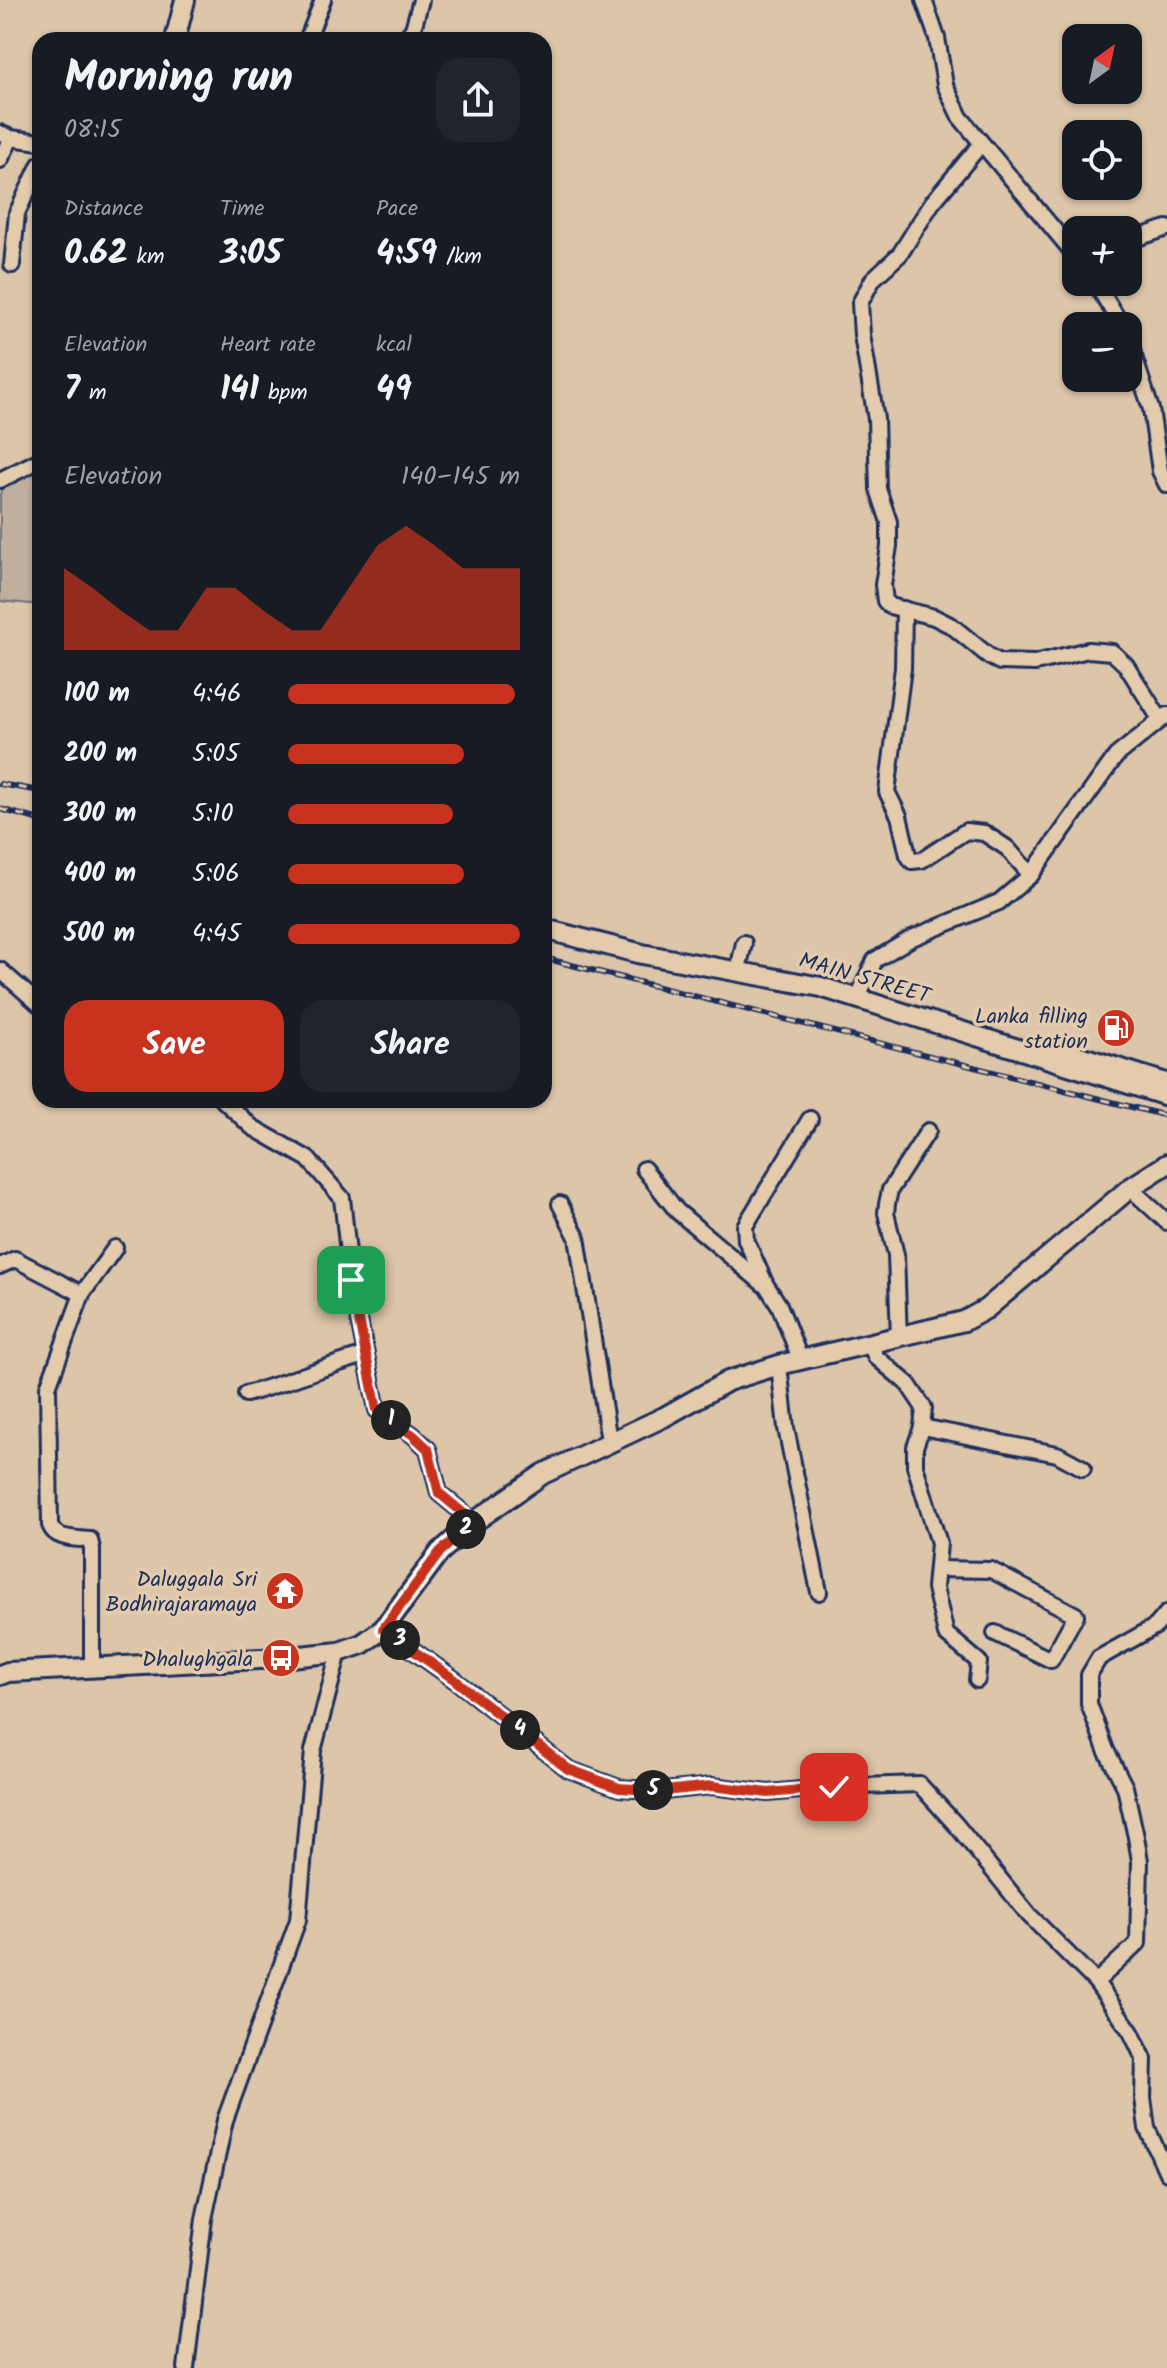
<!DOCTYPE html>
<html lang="en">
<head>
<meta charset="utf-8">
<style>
  :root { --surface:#171b24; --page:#20242c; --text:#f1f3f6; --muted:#9ea1a6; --accent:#c8321e }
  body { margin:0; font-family:Kalam,sans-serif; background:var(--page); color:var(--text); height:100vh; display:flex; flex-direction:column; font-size:30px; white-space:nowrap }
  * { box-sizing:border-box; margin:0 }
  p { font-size:26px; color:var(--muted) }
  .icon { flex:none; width:44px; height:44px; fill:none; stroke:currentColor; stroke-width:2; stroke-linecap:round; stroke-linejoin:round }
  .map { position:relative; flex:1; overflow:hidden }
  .panel { position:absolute; left:32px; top:32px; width:520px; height:1076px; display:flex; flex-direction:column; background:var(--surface); border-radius:24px; box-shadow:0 2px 6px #0004 }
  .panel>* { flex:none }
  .needle { width:52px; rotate:33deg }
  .fabs { position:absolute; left:1062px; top:24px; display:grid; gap:16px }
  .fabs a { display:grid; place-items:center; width:80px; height:80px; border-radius:16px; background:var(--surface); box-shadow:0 2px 6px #0004; font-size:40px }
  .pin { position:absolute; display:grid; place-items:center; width:68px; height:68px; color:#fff; margin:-34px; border-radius:16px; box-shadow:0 4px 12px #0006 }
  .km { position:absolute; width:40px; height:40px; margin:-20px; border-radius:50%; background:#222; color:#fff; font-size:22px; line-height:40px; text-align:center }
  .round { display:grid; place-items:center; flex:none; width:84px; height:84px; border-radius:24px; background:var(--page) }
  .summary { display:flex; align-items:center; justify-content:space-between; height:136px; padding:0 32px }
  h1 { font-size:44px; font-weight:800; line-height:60px }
  .stats { display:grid; grid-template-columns:repeat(3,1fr); gap:12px; height:136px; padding:8px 32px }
  .stats div { display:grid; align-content:center }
  .stats b { font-size:34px; font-weight:800 }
  .stats small { font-size:22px; font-weight:400 }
  .stats p { font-size:22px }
  .chart { height:224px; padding:16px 32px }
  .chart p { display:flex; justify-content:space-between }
  .chart svg { width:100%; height:144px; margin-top:8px; fill:var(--accent); opacity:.7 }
  .button { display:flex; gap:16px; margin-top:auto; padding:16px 32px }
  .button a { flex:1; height:92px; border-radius:24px; background:var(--accent); color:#fff; font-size:32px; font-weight:800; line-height:92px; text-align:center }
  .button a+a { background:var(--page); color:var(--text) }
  ul { padding:0 32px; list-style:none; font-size:26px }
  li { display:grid; grid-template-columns:128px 96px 1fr; align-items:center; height:60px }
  li i { height:20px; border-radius:10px; background:var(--accent) }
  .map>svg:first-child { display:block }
</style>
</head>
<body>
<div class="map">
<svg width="1167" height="2368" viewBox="0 0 1167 2368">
  <rect width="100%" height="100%" fill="#dcc5a9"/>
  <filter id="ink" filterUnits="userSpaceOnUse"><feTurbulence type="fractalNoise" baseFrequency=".0125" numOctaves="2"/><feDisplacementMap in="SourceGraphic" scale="16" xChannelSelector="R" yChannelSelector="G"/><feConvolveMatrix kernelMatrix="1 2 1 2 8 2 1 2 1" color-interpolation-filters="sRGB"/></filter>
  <g filter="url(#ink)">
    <polygon fill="#c0af9d" stroke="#6e6f7e" stroke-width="2" points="40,469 40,605 0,601 0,495 3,483"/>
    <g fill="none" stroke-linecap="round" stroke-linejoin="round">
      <g stroke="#1b2f5e" stroke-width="20">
        <g id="minor">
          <polyline points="924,0 937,38 945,85 960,117 1076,256"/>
          <polyline points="307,40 323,0"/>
          <polyline points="404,40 413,29 421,0"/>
          <polyline points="0,133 11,138 40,142"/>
          <polyline points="981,144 932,203 900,254 873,279 860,303 862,335 876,419 878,489 889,522 889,546 883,585 885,601 890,606 934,617 952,626 990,657 1000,662 1035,663 1088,650 1112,652 1126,665 1160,719"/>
          <polyline points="0,160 11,138"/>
          <polyline points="1128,241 1167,228"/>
          <polyline points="12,265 17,213 40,164"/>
          <polyline points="1095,282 1122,326"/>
          <polyline points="1128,338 1151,409 1160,471 1167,485"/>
          <polyline points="0,480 40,460"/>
          <polyline points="904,609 903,668 887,792 899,816 908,855 912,861 922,860 966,831 984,833 1007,848 1031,875"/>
          <polyline points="740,961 744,943"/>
          <polyline points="0,970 40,1005"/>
          <polyline points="858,997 875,960 912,938 999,902 1031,875 1116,756 1167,715"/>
          <polyline points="223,1100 252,1127 308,1159 342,1198 351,1280 377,1410 413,1435 428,1449 439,1493 474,1522"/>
          <polyline points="644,1169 677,1211 768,1288 779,1305 801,1361"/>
          <polyline points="1130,1188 1167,1222"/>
          <polyline points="560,1204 577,1237 609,1441"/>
          <polyline points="0,1266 15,1259 82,1294"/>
          <polyline points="766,1285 746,1240 745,1226 810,1119"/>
          <polyline points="899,1338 896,1255 886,1213 887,1204 890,1190 928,1131"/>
          <polyline points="870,1345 876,1357 908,1384 924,1408 922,1427 915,1447 915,1466 939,1543 935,1588 946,1634 979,1662 977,1680"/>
          <polyline points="779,1365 786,1428 819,1592"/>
          <path d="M246,1394C286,1383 325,1366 366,1355"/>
          <polyline points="922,1427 1057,1454 1083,1468"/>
          <polyline points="938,1569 991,1570 1076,1615 1051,1660 995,1633"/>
          <polyline points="383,1629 455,1680 568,1769 619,1788 664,1791 712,1786 768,1793 834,1787 919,1784 957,1826 1029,1915 1096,1982 1131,2032 1144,2059 1143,2098 1147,2128 1167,2173"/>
          <path d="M92,1667V1549L90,1540C76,1538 55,1540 50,1525L48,1387L82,1294L115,1248"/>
          <polyline points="1096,1982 1138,1943 1140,1861 1136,1837 1125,1787 1106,1750 1089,1704 1089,1675 1099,1658 1156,1626 1167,1613"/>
          <polyline points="186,2368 204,2219 225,2120 298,1920 313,1751 339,1652"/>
        </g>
      </g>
      <g stroke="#1b2f5e" stroke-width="24">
        <g id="major">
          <polyline points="175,40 185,0"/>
          <polyline points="544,929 642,954 821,987 1167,1096"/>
          <polyline points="1054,1048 1163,1082"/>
          <polyline points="0,1675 8,1672 281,1658 339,1652 362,1644 383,1629 440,1552 474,1522 543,1474 664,1417 728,1381 779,1365 964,1321 986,1309 1130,1188 1167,1164"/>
        </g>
      </g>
      <use href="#minor" stroke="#e4cbac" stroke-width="14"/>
      <use href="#major" stroke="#e4cbac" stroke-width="18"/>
      <g stroke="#1b2f5e" stroke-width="6">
        <g id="rail">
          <polyline points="0,784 40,791"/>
          <polyline points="0,809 40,820"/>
          <polyline points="544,958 1167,1116"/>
        </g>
      </g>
      <use href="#rail" stroke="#e4cbac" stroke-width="3" stroke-dasharray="9" stroke-linecap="butt"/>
    </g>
  </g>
  <g fill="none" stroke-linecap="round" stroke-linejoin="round" filter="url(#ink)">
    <g stroke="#fff" stroke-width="16">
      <polyline id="route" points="351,1280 377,1410 413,1435 428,1449 439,1493 474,1522 440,1552 383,1629 455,1680 568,1769 619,1788 664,1791 712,1786 768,1793 834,1787"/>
    </g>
    <use href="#route" stroke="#c8321e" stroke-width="10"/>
  </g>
  <defs>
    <g id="fuel-disc" transform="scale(2)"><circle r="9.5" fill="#c8321e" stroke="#e4cbac"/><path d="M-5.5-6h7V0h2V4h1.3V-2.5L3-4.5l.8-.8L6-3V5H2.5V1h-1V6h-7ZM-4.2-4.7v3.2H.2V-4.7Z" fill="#fff"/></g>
    <g id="temple-disc" transform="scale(2)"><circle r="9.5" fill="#c8321e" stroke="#e4cbac"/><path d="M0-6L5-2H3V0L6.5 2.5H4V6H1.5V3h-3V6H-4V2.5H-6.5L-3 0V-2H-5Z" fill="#fff"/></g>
    <g id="bus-disc" transform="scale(2)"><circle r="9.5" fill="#c8321e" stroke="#e4cbac"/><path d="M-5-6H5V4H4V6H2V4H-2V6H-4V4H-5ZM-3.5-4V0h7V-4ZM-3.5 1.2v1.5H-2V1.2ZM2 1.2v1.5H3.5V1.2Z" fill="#fff"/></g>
  </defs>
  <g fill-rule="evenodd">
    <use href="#fuel-disc" x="1116" y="1028"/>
    <use href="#temple-disc" x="285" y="1591"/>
    <use href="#bus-disc" x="281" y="1658"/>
  </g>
  <g text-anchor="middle" stroke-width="7" stroke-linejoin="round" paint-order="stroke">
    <g font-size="22" fill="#1b2f5e" stroke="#e4cbac">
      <text transform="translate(865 977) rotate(16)" y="8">MAIN STREET</text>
    </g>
    <g font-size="22" fill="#1b2f5e" stroke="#e4cbac" text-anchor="end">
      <text x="1088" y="1023">Lanka filling<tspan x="1088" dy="25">station</tspan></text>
      <text x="257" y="1586">Daluggala Sri<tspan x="257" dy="25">Bodhirajaramaya</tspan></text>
      <text x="253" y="1666">Dhalughgala</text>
    </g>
  </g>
</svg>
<div class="fabs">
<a><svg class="needle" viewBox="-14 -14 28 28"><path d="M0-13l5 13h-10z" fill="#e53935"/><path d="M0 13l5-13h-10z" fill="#9ea1a6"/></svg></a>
<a><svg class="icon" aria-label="locate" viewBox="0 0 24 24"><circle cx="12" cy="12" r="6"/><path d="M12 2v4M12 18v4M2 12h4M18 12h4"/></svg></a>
<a>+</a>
<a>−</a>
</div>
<div class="pin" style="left:351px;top:1280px;background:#1e9e55"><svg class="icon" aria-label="arrive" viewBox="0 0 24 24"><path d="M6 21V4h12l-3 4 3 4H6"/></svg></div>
<div class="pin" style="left:834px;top:1787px;background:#d93025"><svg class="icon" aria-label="check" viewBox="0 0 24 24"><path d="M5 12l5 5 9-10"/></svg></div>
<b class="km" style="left:391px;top:1420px">1</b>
<b class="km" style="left:466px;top:1529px">2</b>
<b class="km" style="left:400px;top:1640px">3</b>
<b class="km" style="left:520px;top:1730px">4</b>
<b class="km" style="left:653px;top:1790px">5</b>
<section class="panel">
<div class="summary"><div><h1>Morning run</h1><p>08:15</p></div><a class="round"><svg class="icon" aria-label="share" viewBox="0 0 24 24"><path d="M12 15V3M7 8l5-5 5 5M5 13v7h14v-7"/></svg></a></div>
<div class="stats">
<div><p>Distance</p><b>0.62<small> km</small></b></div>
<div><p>Time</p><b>3:05</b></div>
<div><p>Pace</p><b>4:59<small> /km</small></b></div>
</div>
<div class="stats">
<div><p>Elevation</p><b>7<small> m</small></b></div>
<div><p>Heart rate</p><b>141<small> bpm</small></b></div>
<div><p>kcal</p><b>49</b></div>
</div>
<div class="chart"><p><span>Elevation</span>140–145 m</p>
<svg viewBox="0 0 160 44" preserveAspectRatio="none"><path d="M0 44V19L10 25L20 32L30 38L40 38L50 25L60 25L70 32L80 38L90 38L100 25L110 12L120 6L130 12L140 19L150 19L160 19V44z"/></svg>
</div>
<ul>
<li><b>100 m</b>4:46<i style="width:98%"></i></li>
<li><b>200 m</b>5:05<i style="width:76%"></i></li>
<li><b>300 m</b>5:10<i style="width:71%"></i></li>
<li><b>400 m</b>5:06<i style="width:76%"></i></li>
<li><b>500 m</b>4:45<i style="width:100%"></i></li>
</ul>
<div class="button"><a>Save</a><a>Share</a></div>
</section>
</div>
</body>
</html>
